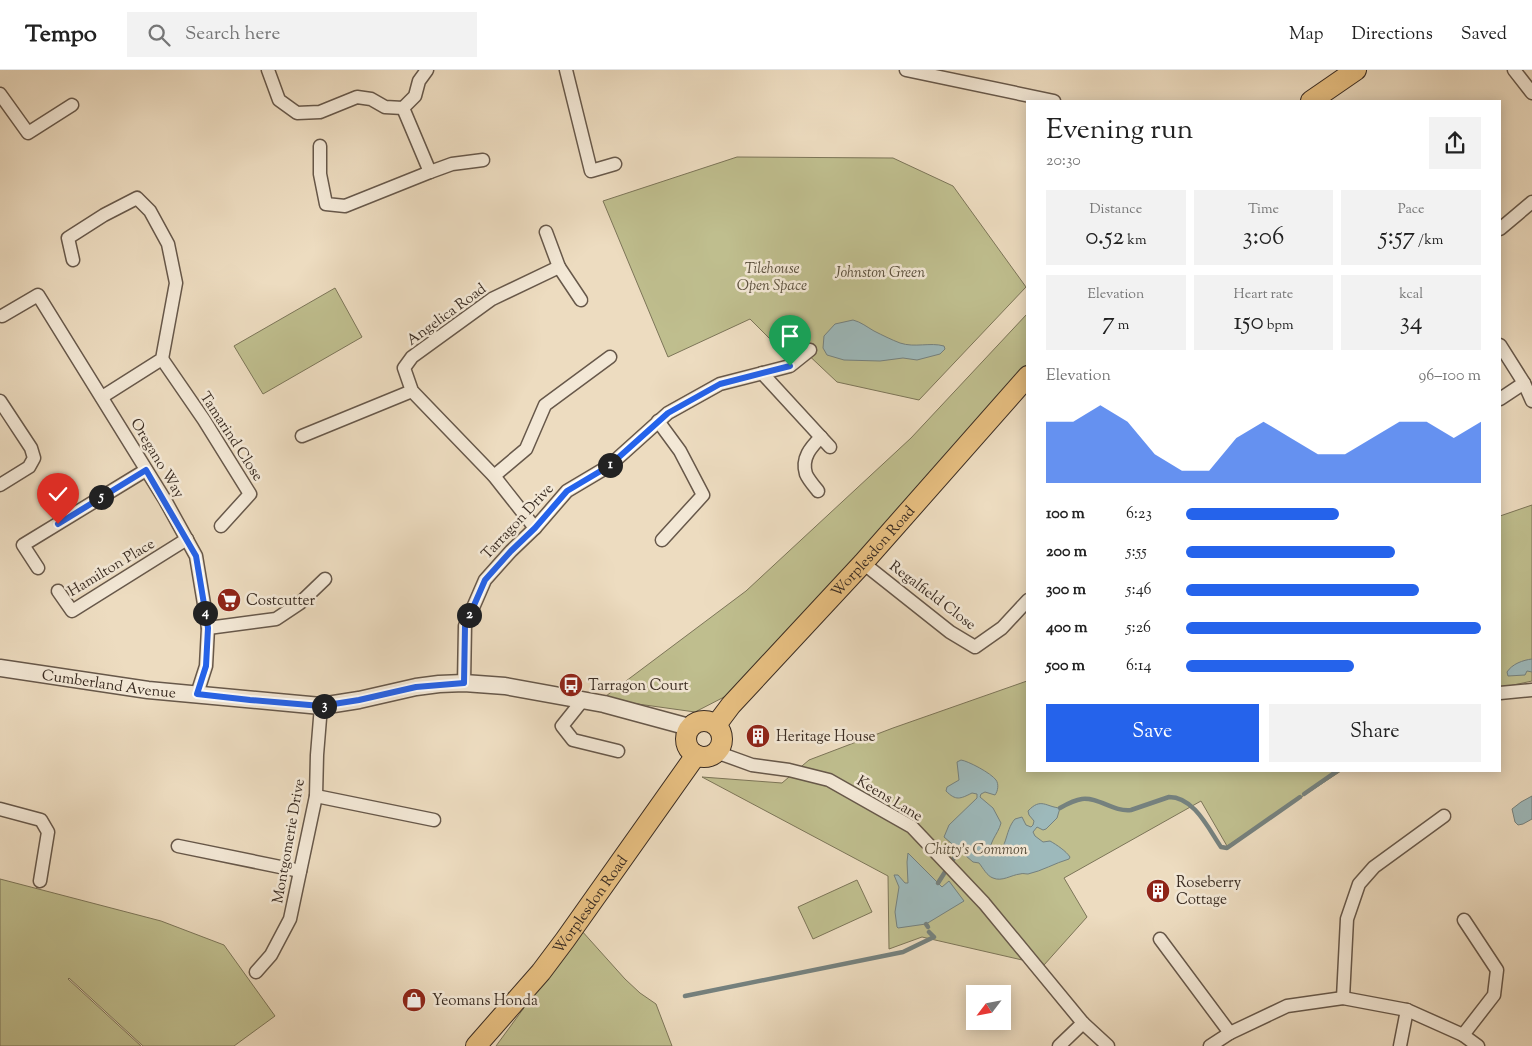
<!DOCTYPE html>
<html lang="en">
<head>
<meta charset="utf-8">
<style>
  :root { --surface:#fff; --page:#f2f2f2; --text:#222; --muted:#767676; --line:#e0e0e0; --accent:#2563eb }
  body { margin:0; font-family:"Sorts Mill Goudy",serif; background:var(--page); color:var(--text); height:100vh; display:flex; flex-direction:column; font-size:19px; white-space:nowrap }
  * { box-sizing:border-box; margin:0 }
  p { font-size:16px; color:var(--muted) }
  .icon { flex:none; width:28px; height:28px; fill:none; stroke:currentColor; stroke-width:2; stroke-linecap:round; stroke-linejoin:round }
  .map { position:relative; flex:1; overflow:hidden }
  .side { position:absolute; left:1026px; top:30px; width:475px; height:672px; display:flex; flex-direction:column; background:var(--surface); border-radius:0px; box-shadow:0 2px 12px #0003 }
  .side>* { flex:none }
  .needle { width:32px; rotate:238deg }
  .controls { position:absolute; left:966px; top:915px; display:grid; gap:10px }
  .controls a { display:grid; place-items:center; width:45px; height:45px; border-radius:0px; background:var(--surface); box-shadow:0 2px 12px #0003; font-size:25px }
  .pin { position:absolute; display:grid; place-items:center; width:42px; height:42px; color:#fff; margin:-51px -21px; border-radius:50% 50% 50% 0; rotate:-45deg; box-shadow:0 0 5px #0007 }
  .pin .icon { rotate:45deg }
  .km { position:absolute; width:25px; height:25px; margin:-12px; border-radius:50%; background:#222; color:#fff; font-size:14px; line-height:25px; text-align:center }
  .round { display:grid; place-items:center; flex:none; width:52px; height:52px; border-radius:0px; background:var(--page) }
  .summary { display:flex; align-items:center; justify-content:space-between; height:85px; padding:0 20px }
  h1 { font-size:28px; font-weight:600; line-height:38px }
  .stats { display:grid; grid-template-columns:repeat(3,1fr); gap:8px; height:85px; padding:5px 20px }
  .stats div { display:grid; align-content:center; border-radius:0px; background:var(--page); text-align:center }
  .stats b { font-size:25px; font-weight:600 }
  .stats small { font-size:14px; font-weight:400 }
  .stats p { font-size:14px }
  .chart { height:140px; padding:10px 20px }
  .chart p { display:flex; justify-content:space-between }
  .chart svg { width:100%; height:90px; margin-top:5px; fill:var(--accent); opacity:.7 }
  .cta { display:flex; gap:10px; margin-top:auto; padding:10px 20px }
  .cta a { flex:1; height:58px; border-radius:0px; background:var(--accent); color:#fff; font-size:20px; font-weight:600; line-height:58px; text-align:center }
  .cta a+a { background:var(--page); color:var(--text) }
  ul { padding:0 20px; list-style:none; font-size:16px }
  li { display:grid; grid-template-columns:80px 60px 1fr; align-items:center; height:38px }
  li i { height:12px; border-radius:6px; background:var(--accent) }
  header { display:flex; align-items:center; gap:30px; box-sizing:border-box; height:70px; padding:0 25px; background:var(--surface); border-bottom:1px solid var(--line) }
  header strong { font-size:24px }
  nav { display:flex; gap:28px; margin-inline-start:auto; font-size:18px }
  .search { width:350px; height:45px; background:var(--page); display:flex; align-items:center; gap:12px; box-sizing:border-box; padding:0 18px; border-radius:0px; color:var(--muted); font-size:19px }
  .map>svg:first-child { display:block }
</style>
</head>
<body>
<header>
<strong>Tempo</strong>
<div class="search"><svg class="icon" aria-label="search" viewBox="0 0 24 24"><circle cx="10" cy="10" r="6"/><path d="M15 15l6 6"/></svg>Search here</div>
<nav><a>Map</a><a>Directions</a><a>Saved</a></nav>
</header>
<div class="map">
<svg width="1532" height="976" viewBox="0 0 1532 976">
  <rect width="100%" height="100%" fill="#eddcc0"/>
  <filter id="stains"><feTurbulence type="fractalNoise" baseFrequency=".004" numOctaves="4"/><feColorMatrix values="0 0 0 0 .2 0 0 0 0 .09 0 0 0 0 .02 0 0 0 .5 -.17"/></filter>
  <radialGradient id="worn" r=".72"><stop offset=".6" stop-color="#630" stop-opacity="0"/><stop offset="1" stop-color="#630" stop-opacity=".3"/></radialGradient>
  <g fill="#bfbe8e" stroke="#7c7558">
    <polygon points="737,87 893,88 953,116 1026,217 919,330 837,312 802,279 789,288 750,249 668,287 603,131"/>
    <polygon points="335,218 362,267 263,324 234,276"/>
    <polygon points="1027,244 1027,294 939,398 728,625 695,642 602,629 746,521 911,368"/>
    <polygon points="1532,435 1532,611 1500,618 1500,446"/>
    <polygon points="1027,611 1028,701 1341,701 1227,776 1201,731 1064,808 1087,847 1044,895 922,867 889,879 888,806 702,707 782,713 809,690 893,658"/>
    <polygon points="0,809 161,851 224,875 275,946 234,976 143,976 69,908 68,909 141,976 0,976"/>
    <polygon points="857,810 872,842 813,869 798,837"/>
    <polygon points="581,860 625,909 640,923 656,934 672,976 496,976"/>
  </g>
  <g fill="#9db9bb" stroke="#75817e">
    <path d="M853,250C861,252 867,257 874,261C882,265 892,270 900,273C915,278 930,272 944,276L945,279L940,284L917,290L903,288L880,291L844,290L827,285L823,278L824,266L835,254Z"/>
    <path d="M1532,589V602L1527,601L1525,605L1508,606L1507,602C1512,594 1523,590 1532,589Z"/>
    <path d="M961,690C968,691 991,703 996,710C999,714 998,721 995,725L985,722L981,724L980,727L993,738L1001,753C998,765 987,773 991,786C1008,783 1004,761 1015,749L1022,747L1026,755L1031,757L1033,755L1034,751L1029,745L1028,741C1041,727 1046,737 1060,738L1057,748L1046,759L1043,760L1037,757L1033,762L1035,766L1043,772L1050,771C1057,775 1066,781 1070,787L1069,789C1055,793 1042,801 1028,804C1025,804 1023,803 1020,804C1011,805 1002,812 993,808C987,806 983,798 979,793L973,792L944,767L949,755L977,728V724L972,723C960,729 956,731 946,721L947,717L959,710L957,692Z"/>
    <polygon points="1532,726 1532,749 1523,754 1518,755 1515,752 1512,739 1521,732"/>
    <polygon points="908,783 942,817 949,811 964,831 926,854 898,858 897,857 895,842 899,817 894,805 898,805 905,813 908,813 907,792"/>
  </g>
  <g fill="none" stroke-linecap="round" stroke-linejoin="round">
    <g stroke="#75817e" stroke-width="4.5">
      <polyline points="1304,724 1337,701"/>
      <path d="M1060,738C1067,734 1074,730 1082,729C1099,727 1113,742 1131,740L1169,727C1194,727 1208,758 1221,777L1227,778L1300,727"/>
      <polyline points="938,813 959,780"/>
      <polyline points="926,854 928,857"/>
      <polyline points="685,926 903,882 934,867 929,862"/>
    </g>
    <g stroke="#67584a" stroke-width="15">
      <g id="minor">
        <polyline points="268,0 279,30 297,43 320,42 357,27 371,29 385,37 403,38"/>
        <polyline points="566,0 591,101 615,94"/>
        <polyline points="906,0 1054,31"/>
        <polyline points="1514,0 1532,23"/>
        <polyline points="0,24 28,63 72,35"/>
        <polyline points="403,38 415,26 419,11 427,0"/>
        <polyline points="320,76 320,104 326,134 345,136 430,102 403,38"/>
        <polyline points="430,102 452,94 483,90"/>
        <polyline points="1500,159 1532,132"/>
        <polyline points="73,190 68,168 104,145 137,128 150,141 168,174 176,213 162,289 102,327"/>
        <polyline points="559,197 581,230"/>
        <polyline points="2,246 38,225 165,430 196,486 208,558 206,596 197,624"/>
        <polyline points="1500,275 1524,313 1532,331"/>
        <polyline points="162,289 204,350 250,424 221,456"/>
        <polyline points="762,303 830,377"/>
        <polyline points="1500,329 1524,313"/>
        <polyline points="0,331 31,378 34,388 29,397 0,415"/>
        <polyline points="658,351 680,381 703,425 662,470"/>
        <polyline points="302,366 412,321"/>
        <polyline points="494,406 526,379 545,335 610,287"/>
        <path d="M818,421C814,416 808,409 806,404C801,388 811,377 821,367"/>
        <polyline points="535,458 494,406 412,321 404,298 412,287 492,229 559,197 546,162"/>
        <polyline points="863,493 950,562 975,577 1002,558 1028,530"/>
        <polyline points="38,498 23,475 146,400"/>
        <polyline points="58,521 72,541 187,469"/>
        <polyline points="208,558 276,549 300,533 325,509"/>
        <polyline points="464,613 465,556 485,510 511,481 535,458 567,421 609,396 668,343 720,314 790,296 810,280"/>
        <polyline points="1500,623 1532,620"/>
        <polyline points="582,631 562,656 573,670 618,681"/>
        <polyline points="716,682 752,695 789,700 829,710 912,757 984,833 1083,953 1108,976"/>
        <polyline points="316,726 434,750"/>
        <polyline points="0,739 41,750 48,762 40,811"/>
        <polyline points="178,776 300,801"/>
        <polyline points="1160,869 1230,963"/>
        <polyline points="256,902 271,885 290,849 316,726 317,685 321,636"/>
        <polyline points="1343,928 1347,849 1359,814 1374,797 1444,746"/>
        <polyline points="1463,965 1494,925 1497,900 1464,850"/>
        <polyline points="1059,976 1083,953"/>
        <polyline points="1210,976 1230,963 1287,936 1343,928 1407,940 1463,965 1478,976"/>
        <polyline points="1400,976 1407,940"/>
      </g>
    </g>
    <g stroke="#67584a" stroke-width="19">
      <g id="tertiary">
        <path id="s1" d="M0,598L148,620L321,636L359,630L416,617L439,614L464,613L505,616L604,634L689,657"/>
      </g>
    </g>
    <g stroke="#3a2c22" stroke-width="22">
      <g id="primary">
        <polyline points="1311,31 1356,0"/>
        <circle cx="704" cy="669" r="18"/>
        <path id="s2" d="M716,655L731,635L863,493L1028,306"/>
        <path id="s3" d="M476,976L541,902L565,870L696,685"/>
      </g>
    </g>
    <use href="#minor" stroke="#f3e8d6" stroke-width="12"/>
    <use href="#tertiary" stroke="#f3e8d6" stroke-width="16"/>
    <use href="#primary" stroke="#e6be80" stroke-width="20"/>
  </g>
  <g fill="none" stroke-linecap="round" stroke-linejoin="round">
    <g stroke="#fff" stroke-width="10">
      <polyline id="route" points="58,454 146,400 196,486 208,558 206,596 197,624 250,630 321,636 359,630 416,617 464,613 465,556 485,510 511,481 535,458 567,421 609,396 668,343 720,314 790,296"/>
    </g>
    <use href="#route" stroke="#2563eb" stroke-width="6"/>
  </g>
  <defs>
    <g id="supermarket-disc" transform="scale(1.25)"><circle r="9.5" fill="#8f2418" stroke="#f3e8d6"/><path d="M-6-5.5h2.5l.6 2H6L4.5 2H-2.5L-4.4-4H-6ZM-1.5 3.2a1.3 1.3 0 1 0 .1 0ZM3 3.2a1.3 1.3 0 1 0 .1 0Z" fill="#fff"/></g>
    <g id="bus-disc" transform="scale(1.25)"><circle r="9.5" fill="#8f2418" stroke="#f3e8d6"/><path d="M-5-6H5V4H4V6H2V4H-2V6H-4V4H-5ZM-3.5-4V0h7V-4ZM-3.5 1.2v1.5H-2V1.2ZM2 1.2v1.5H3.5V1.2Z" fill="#fff"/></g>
    <g id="building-disc" transform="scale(1.25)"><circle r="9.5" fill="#8f2418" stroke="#f3e8d6"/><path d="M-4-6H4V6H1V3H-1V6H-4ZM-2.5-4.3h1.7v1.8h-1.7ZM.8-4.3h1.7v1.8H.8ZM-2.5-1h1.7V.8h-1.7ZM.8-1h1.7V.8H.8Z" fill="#fff"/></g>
    <g id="shop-disc" transform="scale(1.25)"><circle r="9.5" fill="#8f2418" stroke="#f3e8d6"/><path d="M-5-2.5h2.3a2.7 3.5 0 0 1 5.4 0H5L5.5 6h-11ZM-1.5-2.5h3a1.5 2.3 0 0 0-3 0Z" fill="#fff"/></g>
  </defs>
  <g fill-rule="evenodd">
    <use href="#supermarket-disc" x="229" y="530"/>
    <use href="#bus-disc" x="571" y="615"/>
    <use href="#building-disc" x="758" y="666"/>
    <use href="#building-disc" x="1158" y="821"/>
    <use href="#shop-disc" x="414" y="930"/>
  </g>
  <g text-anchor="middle" stroke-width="5" stroke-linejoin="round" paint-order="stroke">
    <g font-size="15" font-style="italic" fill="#5b503d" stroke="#f3e8d6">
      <text x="772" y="203">Tilehouse<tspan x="772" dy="17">Open Space</tspan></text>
      <text x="880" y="207">Johnston Green</text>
      <text x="976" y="784">Chitty's Common</text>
    </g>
    <g font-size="15" fill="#3a2c22" stroke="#f3e8d6">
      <text transform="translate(446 244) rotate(-36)" y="5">Angelica Road</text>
      <text transform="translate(232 366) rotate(57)" y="5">Tamarind Close</text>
      <text transform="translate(158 388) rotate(59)" y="5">Oregano Way</text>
      <text transform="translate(517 451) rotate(-47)" y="5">Tarragon Drive</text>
      <text dy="5" stroke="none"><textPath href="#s2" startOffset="234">Worplesdon Road</textPath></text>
      <text transform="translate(111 497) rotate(-31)" y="5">Hamilton Place</text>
      <text transform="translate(933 525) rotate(37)" y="5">Regalfield Close</text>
      <text dy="5" stroke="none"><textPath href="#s1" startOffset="110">Cumberland Avenue</textPath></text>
      <text transform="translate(890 728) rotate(31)" y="5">Keens Lane</text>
      <text transform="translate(288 771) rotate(-80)" y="5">Montgomerie Drive</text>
      <text dy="5" stroke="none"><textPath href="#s3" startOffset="182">Worplesdon Road</textPath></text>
    </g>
    <g font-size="15" fill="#3a2c22" stroke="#f3e8d6" text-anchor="start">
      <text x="246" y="535">Costcutter</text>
      <text x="588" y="620">Tarragon Court</text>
      <text x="776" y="671">Heritage House</text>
      <text x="1176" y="817">Roseberry<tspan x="1176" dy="17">Cottage</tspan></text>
      <text x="432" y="935">Yeomans Honda</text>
    </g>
  </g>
  <rect width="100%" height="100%" filter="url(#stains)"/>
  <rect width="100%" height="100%" fill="url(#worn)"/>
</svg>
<div class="controls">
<a><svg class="needle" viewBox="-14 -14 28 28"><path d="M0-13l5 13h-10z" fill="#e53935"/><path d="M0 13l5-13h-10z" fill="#767676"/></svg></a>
</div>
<div class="pin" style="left:790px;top:296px;background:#1e9e55"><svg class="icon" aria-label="arrive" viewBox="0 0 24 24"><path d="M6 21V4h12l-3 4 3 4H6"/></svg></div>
<div class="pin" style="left:58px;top:454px;background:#d93025"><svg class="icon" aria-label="check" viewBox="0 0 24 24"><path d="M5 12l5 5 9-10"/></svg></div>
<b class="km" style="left:610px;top:395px">1</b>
<b class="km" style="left:469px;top:545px">2</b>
<b class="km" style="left:324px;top:636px">3</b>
<b class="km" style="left:205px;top:543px">4</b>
<b class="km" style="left:101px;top:427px">5</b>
<section class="side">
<div class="summary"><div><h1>Evening run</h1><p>20:30</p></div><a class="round"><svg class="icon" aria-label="share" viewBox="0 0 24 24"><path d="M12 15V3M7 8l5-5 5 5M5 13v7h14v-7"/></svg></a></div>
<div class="stats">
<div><p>Distance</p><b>0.52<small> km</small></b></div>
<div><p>Time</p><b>3:06</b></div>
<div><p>Pace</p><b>5:57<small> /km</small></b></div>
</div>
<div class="stats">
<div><p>Elevation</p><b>7<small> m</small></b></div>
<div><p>Heart rate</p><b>150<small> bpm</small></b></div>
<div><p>kcal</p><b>34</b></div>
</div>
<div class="chart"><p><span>Elevation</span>96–100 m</p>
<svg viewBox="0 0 160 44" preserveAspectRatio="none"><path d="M0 44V14L10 14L20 6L30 14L40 30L50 38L60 38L70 22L80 14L90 22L100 30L110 30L120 22L130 14L140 14L150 22L160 14V44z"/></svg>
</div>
<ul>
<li><b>100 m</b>6:23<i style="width:52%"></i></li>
<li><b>200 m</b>5:55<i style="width:71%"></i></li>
<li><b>300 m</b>5:46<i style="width:79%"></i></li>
<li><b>400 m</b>5:26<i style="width:100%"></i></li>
<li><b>500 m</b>6:14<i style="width:57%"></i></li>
</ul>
<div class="cta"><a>Save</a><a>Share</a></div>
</section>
</div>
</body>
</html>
